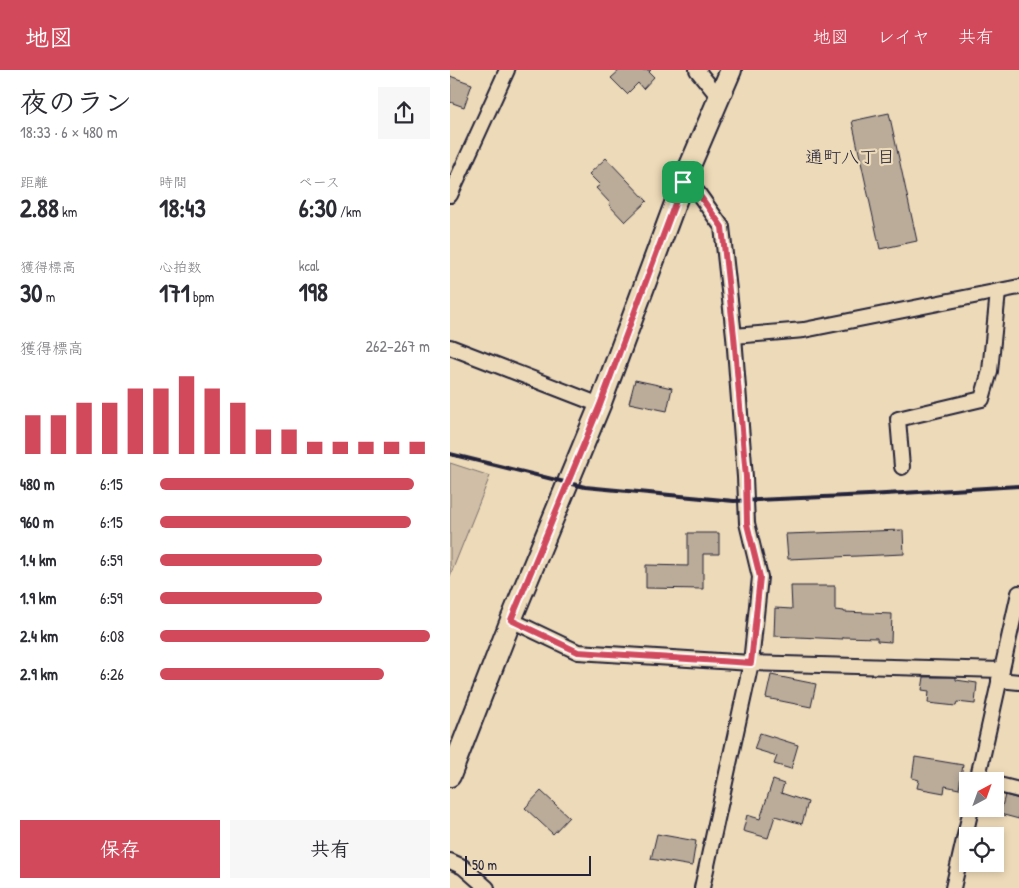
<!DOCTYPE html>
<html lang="ja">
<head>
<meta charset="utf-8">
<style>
  :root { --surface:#fff; --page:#f7f7f7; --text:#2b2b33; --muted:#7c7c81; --accent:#d1495b }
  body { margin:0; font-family:"Patrick Hand","Klee One",sans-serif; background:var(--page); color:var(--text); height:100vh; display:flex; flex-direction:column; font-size:19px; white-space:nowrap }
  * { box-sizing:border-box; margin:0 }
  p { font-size:16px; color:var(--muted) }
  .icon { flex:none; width:28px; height:28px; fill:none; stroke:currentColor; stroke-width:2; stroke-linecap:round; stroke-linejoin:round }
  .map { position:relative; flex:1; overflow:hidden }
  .side { display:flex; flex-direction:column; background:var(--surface); width:450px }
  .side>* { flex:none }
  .needle { width:32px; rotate:41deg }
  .tools { position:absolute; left:509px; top:702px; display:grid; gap:10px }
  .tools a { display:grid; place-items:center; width:45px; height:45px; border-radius:0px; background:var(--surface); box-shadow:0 2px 8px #0003; font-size:25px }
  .scale { position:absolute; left:15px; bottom:12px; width:126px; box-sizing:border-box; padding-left:5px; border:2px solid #22223b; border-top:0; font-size:14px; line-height:18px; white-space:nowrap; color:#22223b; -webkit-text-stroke:4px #eddab8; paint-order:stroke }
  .pin { position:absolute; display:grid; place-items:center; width:42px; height:42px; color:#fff; margin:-21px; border-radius:10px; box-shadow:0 2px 8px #0006 }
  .round { display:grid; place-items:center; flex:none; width:52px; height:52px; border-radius:0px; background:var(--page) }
  .overview { display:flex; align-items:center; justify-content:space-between; height:85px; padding:0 20px }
  h1 { font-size:28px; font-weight:700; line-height:38px }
  .metrics { display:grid; grid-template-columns:repeat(3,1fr); gap:8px; height:85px; padding:5px 20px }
  .metrics div { display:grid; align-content:center }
  .metrics b { font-size:25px; font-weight:700 }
  .metrics small { font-size:14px; font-weight:400 }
  .metrics p { font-size:14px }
  .chart { height:140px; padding:10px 20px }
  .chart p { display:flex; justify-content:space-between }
  .chart svg { width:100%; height:90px; margin-top:5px; stroke:var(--accent); stroke-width:6 }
  .cta { display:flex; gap:10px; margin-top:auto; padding:10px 20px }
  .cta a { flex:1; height:58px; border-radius:0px; background:var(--accent); color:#fff; font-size:20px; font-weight:700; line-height:58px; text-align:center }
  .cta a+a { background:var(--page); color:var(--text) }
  ul { padding:0 20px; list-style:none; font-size:16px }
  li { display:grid; grid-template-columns:80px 60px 1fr; align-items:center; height:38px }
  li i { height:12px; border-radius:6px; background:var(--accent) }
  header { display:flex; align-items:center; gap:30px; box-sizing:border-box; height:70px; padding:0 25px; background:var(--accent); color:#fff }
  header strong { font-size:24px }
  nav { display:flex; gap:28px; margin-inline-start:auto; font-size:18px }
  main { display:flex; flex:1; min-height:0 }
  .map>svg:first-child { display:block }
</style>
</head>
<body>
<header>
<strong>地図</strong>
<nav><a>地図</a><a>レイヤ</a><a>共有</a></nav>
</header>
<main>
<section class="side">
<div class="overview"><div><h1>夜のラン</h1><p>18:33 · 6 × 480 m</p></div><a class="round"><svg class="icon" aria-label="share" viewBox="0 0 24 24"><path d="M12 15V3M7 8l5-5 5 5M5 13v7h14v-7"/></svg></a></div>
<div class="metrics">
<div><p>距離</p><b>2.88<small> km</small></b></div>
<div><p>時間</p><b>18:43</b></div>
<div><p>ペース</p><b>6:30<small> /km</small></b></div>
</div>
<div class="metrics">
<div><p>獲得標高</p><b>30<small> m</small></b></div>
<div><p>心拍数</p><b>171<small> bpm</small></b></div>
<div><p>kcal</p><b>198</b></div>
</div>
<div class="chart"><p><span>獲得標高</span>262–267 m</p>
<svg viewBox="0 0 160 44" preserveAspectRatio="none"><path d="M5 44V25M15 44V25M25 44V19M35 44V19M45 44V12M55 44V12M65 44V6M75 44V12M85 44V19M95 44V32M105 44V32M115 44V38M125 44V38M135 44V38M145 44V38M155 44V38"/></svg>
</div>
<ul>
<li><b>480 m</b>6:15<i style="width:94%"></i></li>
<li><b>960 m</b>6:15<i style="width:93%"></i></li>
<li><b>1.4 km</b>6:59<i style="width:60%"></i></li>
<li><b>1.9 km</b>6:59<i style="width:60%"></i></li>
<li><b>2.4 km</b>6:08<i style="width:100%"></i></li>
<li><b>2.9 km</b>6:26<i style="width:83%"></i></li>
</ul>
<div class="cta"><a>保存</a><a>共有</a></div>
</section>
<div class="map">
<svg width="569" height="818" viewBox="0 0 569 818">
  <rect width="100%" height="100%" fill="#eddab8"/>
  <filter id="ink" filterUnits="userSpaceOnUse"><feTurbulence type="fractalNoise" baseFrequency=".02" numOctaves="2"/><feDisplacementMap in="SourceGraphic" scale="10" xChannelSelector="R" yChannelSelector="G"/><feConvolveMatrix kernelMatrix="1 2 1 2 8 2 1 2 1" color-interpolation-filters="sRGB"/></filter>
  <g filter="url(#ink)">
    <polygon fill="#d0bfa6" stroke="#797070" points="0,393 40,406 0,506"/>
    <g fill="#baac99" stroke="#22223b">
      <polygon points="170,0 201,0 199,2 204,7 193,19 188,13 177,24 161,8"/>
      <polygon points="0,6 22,14 14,37 0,32"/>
      <polygon points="439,43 467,171 430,179 402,51"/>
      <polygon points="156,88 197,131 175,152 159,135 160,133 146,118 150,115 139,104"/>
      <polygon points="185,310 222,318 217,341 179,333"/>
      <polygon points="453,460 454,484 338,489 336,464"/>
      <polygon points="238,463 269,463 269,484 253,484 253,519 196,518 196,495 238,496"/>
      <polygon points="341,516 385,516 385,540 394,541 394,542 442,544 441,572 427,571 427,568 393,567 393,569 324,566 325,538 342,539"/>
      <polygon points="321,605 366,614 361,637 316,628"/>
      <polygon points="474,607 506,607 506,610 527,613 525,634 507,632 506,636 478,633 479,621 472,620"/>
      <polygon points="310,663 348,675 341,699 324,694 327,686 304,679"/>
      <polygon points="465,687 513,695 509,719 495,716 494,723 467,718 469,710 462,708"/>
      <polygon points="323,710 334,714 331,723 358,732 352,754 325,746 318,768 293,761 297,745 310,749"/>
      <polygon points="91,721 119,747 103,764 75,738"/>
      <polygon points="555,725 569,729 569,749 550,744"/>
      <polygon points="207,764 246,771 242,796 201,789"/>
    </g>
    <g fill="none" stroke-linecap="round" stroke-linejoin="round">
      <g stroke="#22223b" stroke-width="18">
        <g id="minor">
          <polyline points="247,0 268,26"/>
          <polyline points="233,112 248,123 272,157 284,266 295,407 297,453 310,507 301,593 252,818"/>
          <polyline points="0,125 57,0"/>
          <polyline points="284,266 354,260 569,217"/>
          <polyline points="0,277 150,335"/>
          <polyline points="452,397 448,349 532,329 540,301 548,222"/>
          <polyline points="61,550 128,582 301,593 552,600"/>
          <polyline points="549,610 569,612"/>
          <polyline points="527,711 569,523"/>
          <polyline points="545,714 569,720"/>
          <polyline points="0,791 13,797 37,818"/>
          <polyline points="503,818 521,739"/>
        </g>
      </g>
      <g stroke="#22223b" stroke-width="24">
        <polyline id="secondary" points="0,706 61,550 150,335 233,112 281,0"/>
      </g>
      <use href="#minor" stroke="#eddab8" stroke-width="14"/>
      <use href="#secondary" stroke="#eddab8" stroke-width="20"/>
      <polyline stroke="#22223b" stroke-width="4" points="0,384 135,417 284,431 419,425 569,416"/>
    </g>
  </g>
  <g fill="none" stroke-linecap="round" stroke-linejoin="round" filter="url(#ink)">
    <g stroke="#fff" stroke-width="10">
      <polygon id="route" points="233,112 248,123 272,157 284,266 296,407 297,454 310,507 301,593 128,582 61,550 150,335"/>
    </g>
    <use href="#route" stroke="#d1495b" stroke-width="6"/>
  </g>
  <g text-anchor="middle" stroke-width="4.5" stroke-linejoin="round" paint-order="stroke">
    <g font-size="18" fill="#22223b" stroke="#eddab8">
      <text x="400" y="93">通町八丁目</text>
    </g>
  </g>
</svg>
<div class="tools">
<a><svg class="needle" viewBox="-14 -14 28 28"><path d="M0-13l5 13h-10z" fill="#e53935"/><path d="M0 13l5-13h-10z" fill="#7c7c81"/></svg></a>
<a><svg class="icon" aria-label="locate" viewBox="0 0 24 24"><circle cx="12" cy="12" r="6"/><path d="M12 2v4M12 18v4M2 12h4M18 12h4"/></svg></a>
</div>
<div class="scale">50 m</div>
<div class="pin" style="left:233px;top:112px;background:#1e9e55"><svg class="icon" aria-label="arrive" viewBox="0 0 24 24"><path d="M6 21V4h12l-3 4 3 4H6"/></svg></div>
</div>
</main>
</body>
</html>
